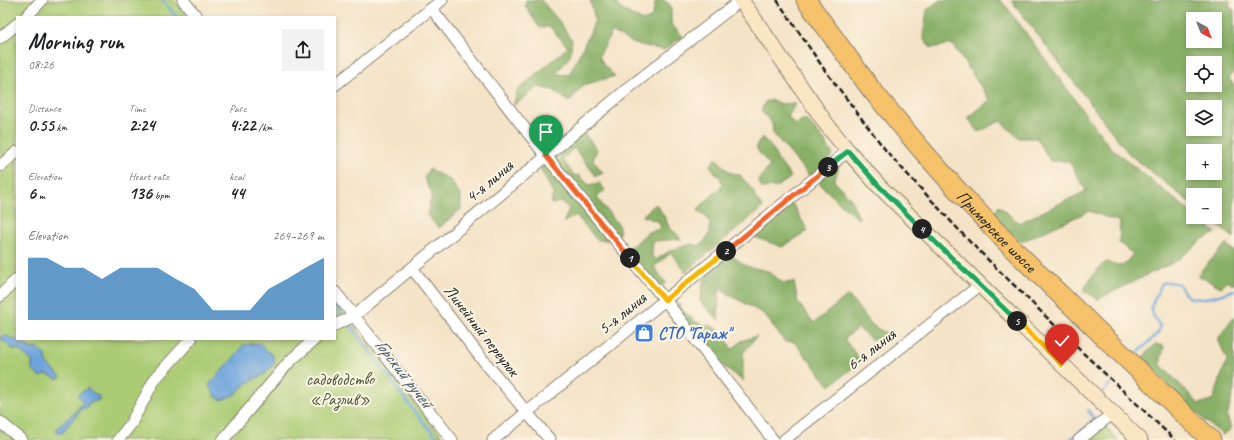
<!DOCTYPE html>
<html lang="en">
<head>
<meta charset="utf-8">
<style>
  :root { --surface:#fff; --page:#f2f2f2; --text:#202124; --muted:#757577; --accent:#1f6fb2 }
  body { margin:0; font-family:Caveat,sans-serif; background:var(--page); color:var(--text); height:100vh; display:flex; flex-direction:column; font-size:15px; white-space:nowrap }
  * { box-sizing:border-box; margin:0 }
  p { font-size:13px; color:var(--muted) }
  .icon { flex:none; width:22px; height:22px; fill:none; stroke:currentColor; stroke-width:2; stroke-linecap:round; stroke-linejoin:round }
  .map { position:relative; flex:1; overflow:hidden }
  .panel { position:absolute; left:16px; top:16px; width:320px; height:324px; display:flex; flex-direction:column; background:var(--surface); border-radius:0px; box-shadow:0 2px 6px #0003 }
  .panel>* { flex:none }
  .needle { width:26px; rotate:138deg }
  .buttons { position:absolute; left:1186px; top:12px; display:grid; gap:8px }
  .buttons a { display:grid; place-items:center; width:36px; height:36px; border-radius:0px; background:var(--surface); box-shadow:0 2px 6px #0003; font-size:20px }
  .pin { position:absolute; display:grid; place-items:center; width:34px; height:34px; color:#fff; margin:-41px -17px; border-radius:50% 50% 50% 0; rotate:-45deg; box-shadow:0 0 4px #0007 }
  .pin .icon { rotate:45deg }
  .km { position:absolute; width:20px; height:20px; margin:-10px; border-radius:50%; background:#222; color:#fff; font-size:11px; line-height:20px; text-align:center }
  .round { display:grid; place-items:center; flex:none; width:42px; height:42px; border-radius:0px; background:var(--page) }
  .headline { display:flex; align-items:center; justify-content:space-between; height:68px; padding:0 12px }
  h1 { font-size:22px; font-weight:800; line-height:30px }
  .metrics { display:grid; grid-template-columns:repeat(3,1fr); gap:6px; height:68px; padding:4px 12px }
  .metrics div { display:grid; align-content:center }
  .metrics b { font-size:17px; font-weight:800 }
  .metrics small { font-size:11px; font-weight:400 }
  .metrics p { font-size:11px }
  .chart { height:112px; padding:8px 12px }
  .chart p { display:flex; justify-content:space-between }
  .chart svg { width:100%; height:72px; margin-top:4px; fill:var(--accent); opacity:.7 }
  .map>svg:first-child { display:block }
</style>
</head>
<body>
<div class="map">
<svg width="1234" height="440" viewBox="0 0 1234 440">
  <rect width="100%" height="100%" fill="#fcf5e5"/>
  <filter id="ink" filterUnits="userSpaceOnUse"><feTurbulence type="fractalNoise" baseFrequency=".025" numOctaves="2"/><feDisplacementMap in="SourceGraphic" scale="8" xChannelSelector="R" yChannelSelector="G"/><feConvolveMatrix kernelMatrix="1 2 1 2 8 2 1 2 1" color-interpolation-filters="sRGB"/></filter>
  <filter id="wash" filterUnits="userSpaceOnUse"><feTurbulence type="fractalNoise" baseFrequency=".012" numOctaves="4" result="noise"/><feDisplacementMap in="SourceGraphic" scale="16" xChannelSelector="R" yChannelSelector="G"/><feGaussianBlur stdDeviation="0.9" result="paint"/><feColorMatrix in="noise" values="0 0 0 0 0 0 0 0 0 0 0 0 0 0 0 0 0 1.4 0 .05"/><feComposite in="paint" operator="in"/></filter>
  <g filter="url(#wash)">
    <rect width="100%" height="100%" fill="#f4e3c6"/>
    <g fill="#abcc74" stroke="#647448">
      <polygon points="0,0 174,0 188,17 17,17 17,339 335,339 335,302 445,440 0,440"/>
      <polygon points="1104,426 1119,440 1087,440"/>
    </g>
    <g fill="#88b066" stroke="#526641" fill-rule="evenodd">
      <polygon points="526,0 541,0 559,21 572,40 570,56 556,74 569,75 591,31 595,19 590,0 614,0 619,8 643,21 652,17 656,0 664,0 671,6 671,24 683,36 664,50 635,44 612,32 599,56 604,65 615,76 583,85 569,102 553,90 538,87 514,105 517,91 568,47 550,27 539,27 525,6"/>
      <polygon points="940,0 1000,0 1009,10 1110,147 1193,214 1193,217 1197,217 1216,233 1203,239 1178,260 1098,299 1083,290 1096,271 1106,262 1123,266 1133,254 1119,243 1120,222 1089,211 1021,242 993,215 999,206 1019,223 1086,191 1069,161 1050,161 1037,138 1019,138 1000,121 979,132 968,118 990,100 952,44 931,48 923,37 927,10"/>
      <path d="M1011,0H1229L1230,8L1234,10V71L1229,78L1234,86V238L1208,217H1215V195H1193V205L1129,154ZM1193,19H1215V41H1193ZM1193,63H1215V85H1193ZM1193,107H1215V129H1193ZM1193,151H1215V173H1193Z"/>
      <polygon points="771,100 782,104 796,103 788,117 795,125 805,119 824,140 833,155 810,177 773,133 772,123 761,111 765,102"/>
      <polygon points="583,132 597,149 593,160 603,173 596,176 574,148 562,159 575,176 579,175 589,185 599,183 605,190 597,198 618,224 620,233 616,236 551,159"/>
      <polygon points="762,137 773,149 777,159 791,177 777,187 762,188 758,180 770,166 758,151 756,146"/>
      <path d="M716,158L729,172L740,175L754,192L755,198L763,207L686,272L671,253L654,267L666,283L658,288L626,248L635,244L648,232L661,229L659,222L642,216L656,204L664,216L670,229L676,233L681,239L653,241L652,256L656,260L671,250L692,244L699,246C708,239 714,229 707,218C705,215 700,212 697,210L723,185L720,178L710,166Z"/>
      <polygon points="547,163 611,240 597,240 576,215 564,222 569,208 561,202 551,204 553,193 540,168"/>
      <polygon points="840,164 834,181 851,199 859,219 837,201 818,182"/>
      <polygon points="429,169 450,180 461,196 461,209 439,228 427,215 432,194 424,178"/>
      <polygon points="792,203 808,231 782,247 752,236"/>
      <polygon points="1226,244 1234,251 1234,285 1227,281 1221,287 1197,275"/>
      <polygon points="731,255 746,266 768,271 783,283 794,282 798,303 814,323 848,295 873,326 893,337 872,340 858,328 844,339 861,361 830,386 794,342 785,342 764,314 719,289 718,320 700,301 704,277"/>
      <polygon points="676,299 682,310 696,322 714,327 725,336 732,350 741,341 757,336 743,353 743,381 718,362 672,303"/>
      <polygon points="1234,316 1234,390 1227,416 1231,429 1223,435 1204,420 1141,359 1155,344 1164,346 1160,364 1199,404 1213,400 1227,360 1218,339"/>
    </g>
    <g fill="#6ea4dc" stroke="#45607c">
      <polygon points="5,335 32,349 38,348 46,356 47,364 61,377 57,379 47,374 40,377 32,370 32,361 19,350 13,349 0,338"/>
      <polygon points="259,343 272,355 275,363 265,374 245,384 236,394 221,400 216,397 209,385 238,353 243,345"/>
      <polygon points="88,388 93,393 99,396 99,400 88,403 87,409 82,408 62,433 57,433 56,429 78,409 83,401 77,395"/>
    </g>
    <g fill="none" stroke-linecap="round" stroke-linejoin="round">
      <g stroke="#6ea4dc" stroke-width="2.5">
        <polyline points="162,0 177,17"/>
        <polyline points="335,306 343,316"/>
        <polyline points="348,322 414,411 439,440"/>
        <path d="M1135,355L1158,333L1160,326L1153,315L1151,307L1162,283L1169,282L1179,284C1181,287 1183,292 1186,295C1197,304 1223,294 1234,290"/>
        <polyline points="1103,392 1111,383"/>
        <polyline points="1070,440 1089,425 1094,419 1088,410"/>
      </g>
    </g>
  </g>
  <g filter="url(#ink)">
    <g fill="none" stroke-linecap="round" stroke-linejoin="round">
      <g stroke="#888071" stroke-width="13">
        <g id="street">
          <polyline points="183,0 197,17"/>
          <polyline points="432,9 546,156 665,300 773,440"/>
          <polyline points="26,17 42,0"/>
          <polyline points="0,38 17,24"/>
          <polyline points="335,85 442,0"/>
          <polyline points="0,166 17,152"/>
          <polyline points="412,268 478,354 550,440"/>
          <polyline points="335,292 452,440"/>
          <polyline points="0,296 17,279"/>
          <polyline points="335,325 354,316 631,86 741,0"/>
          <polyline points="0,422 22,440"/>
          <polyline points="118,440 130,425 155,379 191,339"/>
          <polyline points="223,440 290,361 315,339"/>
          <polyline points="493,440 848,151"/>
          <polyline points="784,440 980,285"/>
          <polyline points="1079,440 1112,414"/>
        </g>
      </g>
      <g stroke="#888071" stroke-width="17">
        <polyline id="secondary" points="741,0 827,125 848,151 879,186 980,285 1140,440"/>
      </g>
      <g stroke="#888071" stroke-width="21">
        <g id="highway">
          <path id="s1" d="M806,0L871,89L921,149L959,192L1013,249L1211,440"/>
        </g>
      </g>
      <use href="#street" stroke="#fff" stroke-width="11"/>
      <use href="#secondary" stroke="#fbe6c4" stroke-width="15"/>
      <use href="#highway" stroke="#f5c16b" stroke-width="19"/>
      <polyline stroke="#1c1c1c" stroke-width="2.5" stroke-dasharray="6 3" stroke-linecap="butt" points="777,0 824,69 887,152 970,242 1081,351 1175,440"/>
    </g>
  </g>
  <g fill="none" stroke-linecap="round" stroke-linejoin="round" filter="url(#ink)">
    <g stroke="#fff" stroke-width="8">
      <polyline id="split-1" points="546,156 630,258"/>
    </g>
    <g stroke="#fff" stroke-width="8">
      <polyline id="split-2" points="630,258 665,300 726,251"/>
    </g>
    <g stroke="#fff" stroke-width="8">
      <polyline id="split-3" points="726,251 828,167"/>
    </g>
    <g stroke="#fff" stroke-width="8">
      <polyline id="split-4" points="828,167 848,151 879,186 922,229"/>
    </g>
    <g stroke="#fff" stroke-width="8">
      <polyline id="split-5" points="922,229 1017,321"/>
    </g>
    <g stroke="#fff" stroke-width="8">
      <polyline id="split-6" points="1017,321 1062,365"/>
    </g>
    <use href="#split-1" stroke="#f0652b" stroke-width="5"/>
    <use href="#split-2" stroke="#f5b400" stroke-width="5"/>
    <use href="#split-3" stroke="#f0652b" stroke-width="5"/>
    <use href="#split-4" stroke="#22a559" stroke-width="5"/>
    <use href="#split-5" stroke="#22a559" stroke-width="5"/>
    <use href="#split-6" stroke="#f5b400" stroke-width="5"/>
  </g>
  <defs>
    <g id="shop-square" transform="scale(1)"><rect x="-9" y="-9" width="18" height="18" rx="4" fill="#3f7fe0" stroke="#fcf5e5"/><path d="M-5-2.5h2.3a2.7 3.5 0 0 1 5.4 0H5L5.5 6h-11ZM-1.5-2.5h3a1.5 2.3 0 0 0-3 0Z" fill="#fff"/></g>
  </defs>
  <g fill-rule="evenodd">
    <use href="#shop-square" x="644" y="333"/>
  </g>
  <g text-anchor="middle" stroke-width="4" stroke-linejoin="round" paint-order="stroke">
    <g font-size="17" fill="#1c1c1c" stroke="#fcf5e5">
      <text transform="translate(489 181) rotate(-40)" y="6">4-я линия</text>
      <text dy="6" stroke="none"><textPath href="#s1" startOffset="300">Приморское шоссе</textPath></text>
      <text transform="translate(622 313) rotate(-39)" y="6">5-я линия</text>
      <text transform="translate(482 330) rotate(52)" y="6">Линейный переулок</text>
      <text transform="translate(871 349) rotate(-38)" y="6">6-я линия</text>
    </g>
    <g font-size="17" font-weight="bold" fill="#366cbe" stroke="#fcf5e5" text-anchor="start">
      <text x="658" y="339">СТО "Гараж"</text>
    </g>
    <g font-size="17" fill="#4e5a3b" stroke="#fcf5e5">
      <text x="340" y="385">садоводство<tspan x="340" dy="20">«Разлив»</tspan></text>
    </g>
    <g font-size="18" font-style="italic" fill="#415972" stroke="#fcf5e5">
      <text transform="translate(404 373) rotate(52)" y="6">Горский ручей</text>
    </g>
  </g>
</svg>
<div class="buttons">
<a><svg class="needle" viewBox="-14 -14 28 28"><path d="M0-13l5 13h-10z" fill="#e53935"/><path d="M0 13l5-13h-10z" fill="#757577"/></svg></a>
<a><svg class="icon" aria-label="locate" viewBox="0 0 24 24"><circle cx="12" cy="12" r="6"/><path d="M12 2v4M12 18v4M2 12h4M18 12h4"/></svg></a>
<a><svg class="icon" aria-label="layers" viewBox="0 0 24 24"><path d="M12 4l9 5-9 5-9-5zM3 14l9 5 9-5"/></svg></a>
<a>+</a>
<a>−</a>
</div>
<div class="pin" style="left:546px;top:156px;background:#1e9e55"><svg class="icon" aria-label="arrive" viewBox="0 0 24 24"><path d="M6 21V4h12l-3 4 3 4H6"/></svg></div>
<div class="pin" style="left:1062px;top:365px;background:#d93025"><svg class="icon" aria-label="check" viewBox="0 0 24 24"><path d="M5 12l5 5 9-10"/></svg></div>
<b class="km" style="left:630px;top:258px">1</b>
<b class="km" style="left:726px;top:251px">2</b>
<b class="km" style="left:828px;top:167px">3</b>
<b class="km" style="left:922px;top:229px">4</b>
<b class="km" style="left:1017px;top:321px">5</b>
<section class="panel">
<div class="headline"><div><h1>Morning run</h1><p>08:26</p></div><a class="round"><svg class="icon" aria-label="share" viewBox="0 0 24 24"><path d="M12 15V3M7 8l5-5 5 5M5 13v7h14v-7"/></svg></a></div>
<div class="metrics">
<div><p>Distance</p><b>0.55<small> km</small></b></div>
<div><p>Time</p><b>2:24</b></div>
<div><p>Pace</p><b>4:22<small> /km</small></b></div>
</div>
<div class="metrics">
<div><p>Elevation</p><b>6<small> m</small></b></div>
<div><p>Heart rate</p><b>136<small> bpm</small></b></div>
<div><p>kcal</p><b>44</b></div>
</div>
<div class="chart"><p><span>Elevation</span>264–269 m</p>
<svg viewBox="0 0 160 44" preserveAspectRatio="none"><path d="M0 44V6L10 6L20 12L30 12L40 19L50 12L60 12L70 12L80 19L90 25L100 38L110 38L120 38L130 25L140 19L150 12L160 6V44z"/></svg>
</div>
</section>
</div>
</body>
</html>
